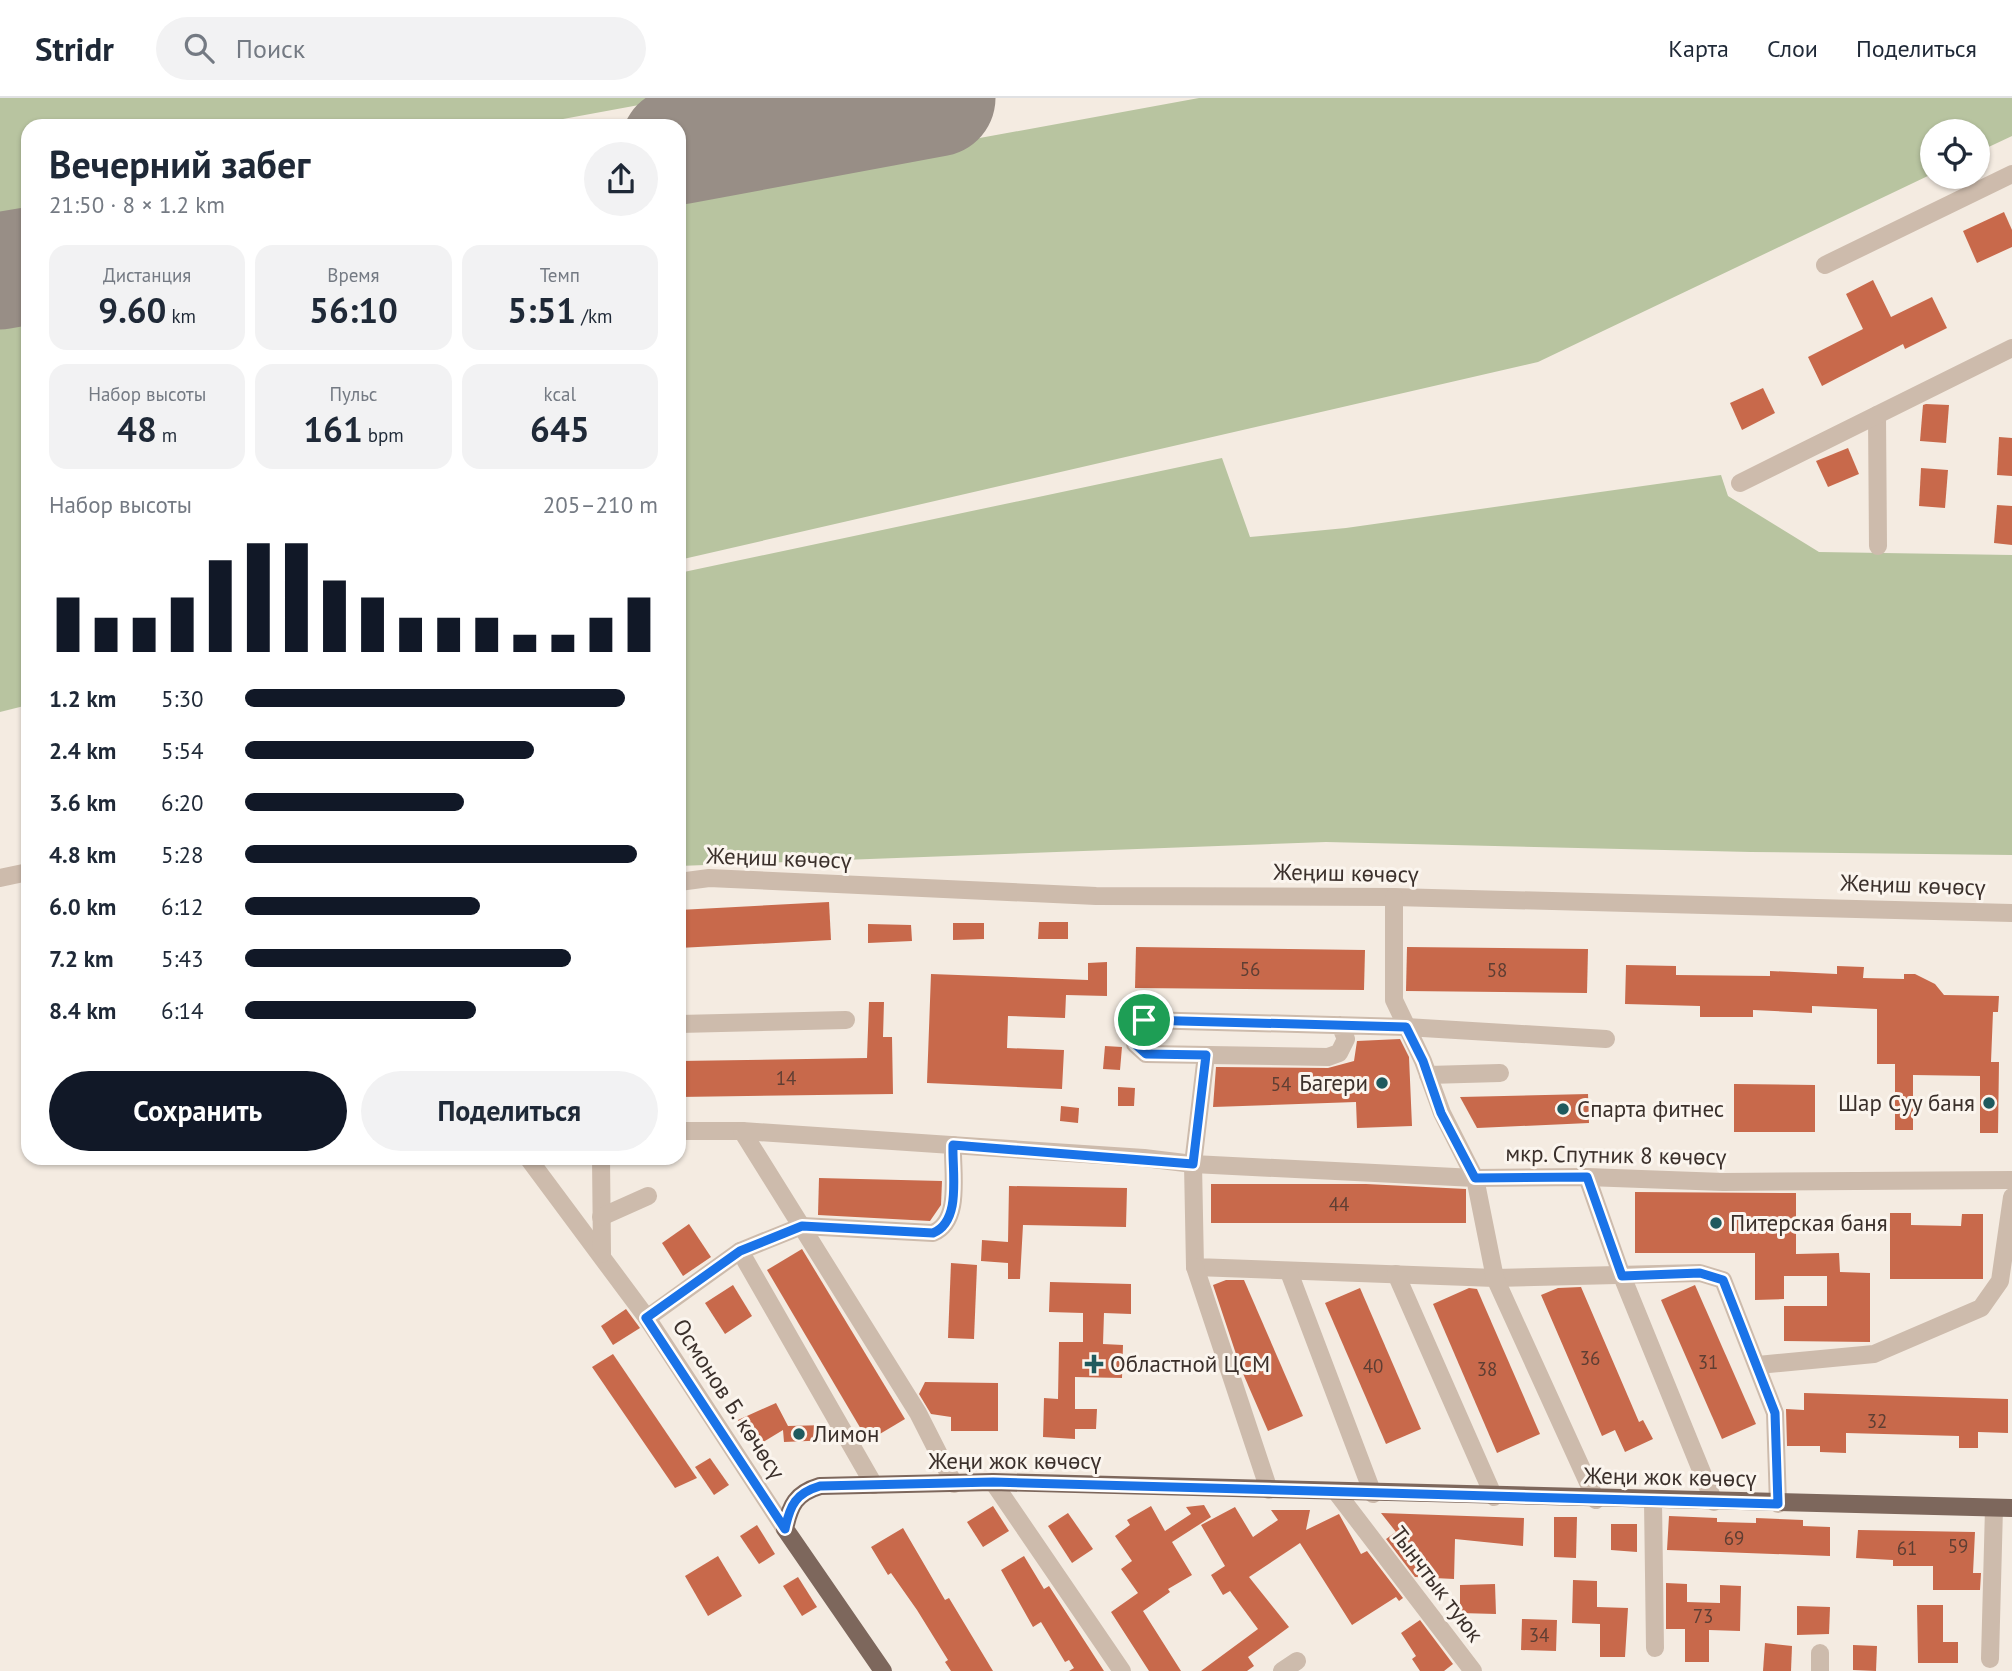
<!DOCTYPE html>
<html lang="ru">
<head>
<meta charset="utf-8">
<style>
  :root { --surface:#fff; --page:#f2f2f3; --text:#1f2937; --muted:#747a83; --line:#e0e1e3; --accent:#111827 }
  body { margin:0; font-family:"PT Sans",sans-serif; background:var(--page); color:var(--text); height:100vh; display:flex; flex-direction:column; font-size:26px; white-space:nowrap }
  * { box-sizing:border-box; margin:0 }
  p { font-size:23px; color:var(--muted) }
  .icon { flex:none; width:38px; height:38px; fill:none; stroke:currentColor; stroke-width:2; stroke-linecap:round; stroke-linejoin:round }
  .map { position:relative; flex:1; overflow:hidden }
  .sheet { position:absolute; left:21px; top:21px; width:665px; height:1046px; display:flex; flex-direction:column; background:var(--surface); border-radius:21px; box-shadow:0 2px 5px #0004 }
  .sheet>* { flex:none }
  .fabs { position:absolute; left:1920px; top:21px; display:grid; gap:14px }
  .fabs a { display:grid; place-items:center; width:70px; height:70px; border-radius:50%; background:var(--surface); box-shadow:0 2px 5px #0004; font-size:35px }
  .pin { position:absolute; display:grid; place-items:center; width:60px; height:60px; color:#fff; margin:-30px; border:4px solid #fff; border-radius:50%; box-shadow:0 2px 7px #0007 }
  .round { display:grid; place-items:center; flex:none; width:74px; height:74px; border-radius:37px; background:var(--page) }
  .headline { display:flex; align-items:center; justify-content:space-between; height:119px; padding:0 28px }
  h1 { font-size:38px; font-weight:800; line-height:52px }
  .stats { display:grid; grid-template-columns:repeat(3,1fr); gap:10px; height:119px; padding:7px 28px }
  .stats div { display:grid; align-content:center; border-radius:18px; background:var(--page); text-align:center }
  .stats b { font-size:35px; font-weight:800 }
  .stats small { font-size:19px; font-weight:400 }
  .stats p { font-size:19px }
  .chart { height:196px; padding:14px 28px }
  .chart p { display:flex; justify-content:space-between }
  .chart svg { width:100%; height:126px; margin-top:7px; stroke:var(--accent); stroke-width:6 }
  .action { display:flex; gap:14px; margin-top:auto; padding:14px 28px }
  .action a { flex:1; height:80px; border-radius:42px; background:var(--accent); color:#fff; font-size:28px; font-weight:800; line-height:80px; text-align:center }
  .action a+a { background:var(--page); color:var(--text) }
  ul { padding:0 28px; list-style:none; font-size:23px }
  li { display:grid; grid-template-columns:112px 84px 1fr; align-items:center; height:52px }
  li i { height:18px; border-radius:9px; background:var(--accent) }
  header { display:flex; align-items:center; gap:42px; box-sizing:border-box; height:98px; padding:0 35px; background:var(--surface); border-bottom:2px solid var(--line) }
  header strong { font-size:33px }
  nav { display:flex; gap:38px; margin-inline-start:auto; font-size:24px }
  .search { width:490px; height:63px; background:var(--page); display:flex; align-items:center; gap:18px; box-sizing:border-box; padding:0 24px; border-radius:38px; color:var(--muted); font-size:26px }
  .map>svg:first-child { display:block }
</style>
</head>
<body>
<header>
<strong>Stridr</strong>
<div class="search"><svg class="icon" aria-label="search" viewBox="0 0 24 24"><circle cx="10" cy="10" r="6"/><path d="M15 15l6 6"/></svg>Поиск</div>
<nav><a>Карта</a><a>Слои</a><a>Поделиться</a></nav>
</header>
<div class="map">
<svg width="2012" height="1573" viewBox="0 0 2012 1573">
  <rect width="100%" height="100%" fill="#f4ebe1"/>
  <g fill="#b8c4a0">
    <polygon points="0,0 677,0 525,28 28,28 28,120 0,125"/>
    <polygon points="1199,0 2012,0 2012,38 1978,54 1978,33 1932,33 1932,76 1538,264 679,462 679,95"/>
    <polygon points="28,214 28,607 0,614 0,220"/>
    <polygon points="1222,360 1250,439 1346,430 1721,377 1728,398 1819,454 2012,457 2012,757 1751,754 1326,744 679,768 679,475"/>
  </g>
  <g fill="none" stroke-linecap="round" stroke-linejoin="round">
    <g stroke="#988e86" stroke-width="117">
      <polyline points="679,48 937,0"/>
      <polyline points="0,173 28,168"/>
    </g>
  </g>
  <g fill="#c8694b">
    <polygon points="2004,114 2012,132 2012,149 1977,165 1963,133"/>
    <polygon points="1873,182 1891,219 1932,199 1947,230 1905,251 1903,246 1822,288 1808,259 1863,231 1846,196"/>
    <polygon points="1763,290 1775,315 1742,332 1730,305"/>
    <polygon points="1926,306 1949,307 1946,345 1920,343 1923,307"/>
    <polygon points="1999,339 2012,340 2012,378 1997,377"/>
    <polygon points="1848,350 1859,376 1828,389 1816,363"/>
    <polygon points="1921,370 1948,372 1945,410 1919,408"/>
    <polygon points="1997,407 2012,408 2012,447 1994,445"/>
    <polygon points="829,804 831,842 679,850 679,812"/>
    <polygon points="1039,824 1068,824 1068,841 1038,841"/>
    <polygon points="953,825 984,825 984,841 953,842"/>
    <polygon points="868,826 911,827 912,843 868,845"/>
    <polygon points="1136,849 1365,852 1364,892 1135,890"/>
    <polygon points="1407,849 1588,851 1587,895 1406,893"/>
    <polygon points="1107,864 1107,898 1066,897 1065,920 1008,918 1007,950 1064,952 1062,991 927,985 931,876 1088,882 1088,865"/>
    <polygon points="1626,867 1676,868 1676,877 1770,878 1770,873 1837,876 1837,868 1864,869 1863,880 1904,881 1904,876 1915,876 1935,886 1944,897 1999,898 1998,914 1993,914 1991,964 1999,964 1998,1035 1980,1035 1980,978 1913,977 1913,1032 1895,1032 1895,966 1877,966 1877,911 1812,908 1812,915 1753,912 1753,919 1700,919 1700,908 1625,906"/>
    <polygon points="869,904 884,904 883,939 892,939 893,996 679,999 679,963 867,960"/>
    <polygon points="1400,941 1409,959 1412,1028 1357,1030 1356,1004 1213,1009 1216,969 1328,970 1354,963 1357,943"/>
    <polygon points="1105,948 1122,949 1120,972 1103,971"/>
    <polygon points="1734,986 1815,987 1815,1034 1734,1034"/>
    <polygon points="1118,989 1135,990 1134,1008 1118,1008"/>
    <polygon points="1588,996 1589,1025 1477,1030 1460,999"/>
    <polygon points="1061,1008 1079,1010 1078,1025 1060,1023"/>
    <polygon points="819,1080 942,1083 941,1107 930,1123 818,1117"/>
    <polygon points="1211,1086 1366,1086 1466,1091 1466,1125 1211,1125"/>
    <polygon points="1009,1088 1127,1090 1126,1129 1023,1127 1020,1181 1008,1181 1008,1165 981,1163 982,1142 1008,1144"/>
    <polygon points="1635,1094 1796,1095 1796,1156 1839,1155 1840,1174 1870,1175 1870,1244 1784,1243 1784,1208 1827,1208 1827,1178 1784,1178 1784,1201 1755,1202 1755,1155 1635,1155"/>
    <polygon points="1890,1115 1911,1115 1911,1127 1961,1128 1962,1116 1983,1116 1983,1181 1890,1181"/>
    <polygon points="689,1126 711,1159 683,1178 662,1145"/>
    <polygon points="802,1151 905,1321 868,1343 767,1172"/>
    <polygon points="951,1165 977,1167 974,1241 948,1240"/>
    <polygon points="1226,1182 1244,1182 1303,1318 1268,1333 1241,1271 1213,1187"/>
    <polygon points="1050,1184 1131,1186 1131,1216 1104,1215 1103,1246 1123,1247 1122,1280 1075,1279 1075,1311 1097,1311 1096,1331 1075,1331 1075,1341 1043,1339 1044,1300 1058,1301 1059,1244 1083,1244 1083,1215 1049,1214"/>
    <polygon points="733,1187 752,1218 725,1236 705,1205"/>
    <polygon points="1695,1187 1756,1326 1722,1341 1661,1202"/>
    <polygon points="1581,1189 1639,1324 1643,1322 1653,1341 1625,1354 1615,1332 1602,1338 1541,1197 1558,1190"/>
    <polygon points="1360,1190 1421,1331 1386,1346 1325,1205"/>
    <polygon points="1469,1190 1477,1191 1540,1336 1497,1355 1433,1206"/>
    <polygon points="626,1211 640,1230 613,1247 601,1228"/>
    <polygon points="613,1256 697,1380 675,1390 592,1269"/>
    <polygon points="925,1284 998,1285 998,1333 951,1333 951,1319 931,1316 919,1296"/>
    <polygon points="1804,1295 2008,1301 2008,1335 1978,1334 1978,1350 1959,1350 1959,1338 1846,1335 1846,1355 1820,1354 1820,1348 1787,1348 1786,1311 1804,1312"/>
    <polygon points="776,1305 788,1328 827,1327 831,1342 784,1344 783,1332 755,1349 738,1322"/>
    <polygon points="710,1360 729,1387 714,1397 695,1369"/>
    <polygon points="1204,1407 1211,1419 1172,1444 1192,1477 1168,1491 1170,1494 1143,1513 1181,1573 1149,1573 1111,1514 1138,1495 1121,1471 1132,1463 1115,1438 1130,1427 1127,1422 1151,1408 1165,1433 1191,1416 1186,1409"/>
    <polygon points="993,1408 1009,1433 983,1449 967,1424"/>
    <polygon points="1235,1409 1253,1439 1278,1422 1271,1412 1310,1412 1306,1432 1339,1416 1361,1456 1367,1453 1403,1500 1399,1503 1396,1499 1352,1527 1300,1445 1249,1479 1289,1529 1248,1559 1254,1568 1247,1573 1201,1573 1258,1531 1230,1493 1223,1497 1211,1477 1225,1468 1201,1427"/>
    <polygon points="1068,1415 1093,1451 1072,1465 1048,1428"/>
    <polygon points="1381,1415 1524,1420 1523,1448 1455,1441 1454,1481 1415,1479 1386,1441 1396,1434"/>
    <polygon points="1669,1418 1717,1420 1717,1424 1756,1425 1756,1420 1803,1422 1803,1428 1830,1429 1830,1458 1667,1452"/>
    <polygon points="1554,1419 1577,1419 1576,1460 1554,1459"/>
    <polygon points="1611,1426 1637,1426 1637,1454 1611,1452"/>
    <polygon points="757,1427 775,1456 759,1466 740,1438"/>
    <polygon points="903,1430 945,1502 949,1500 993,1573 951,1573 945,1564 948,1562 917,1512 891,1475 888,1477 871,1449"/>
    <polygon points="1858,1432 1975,1434 1973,1475 1981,1475 1980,1492 1933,1492 1933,1468 1893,1468 1893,1462 1856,1460"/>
    <polygon points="718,1458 742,1498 708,1518 685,1478"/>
    <polygon points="1024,1458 1044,1491 1049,1488 1104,1573 1069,1573 1074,1570 1069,1562 1065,1564 1041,1524 1033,1529 1001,1472"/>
    <polygon points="798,1479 817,1509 802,1518 783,1488"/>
    <polygon points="1573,1482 1597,1483 1597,1509 1628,1510 1625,1559 1600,1559 1600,1526 1572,1525"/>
    <polygon points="1666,1485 1687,1486 1687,1504 1720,1505 1720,1487 1741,1488 1740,1533 1709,1532 1709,1564 1685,1564 1685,1531 1666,1531"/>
    <polygon points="1495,1486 1496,1516 1460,1515 1460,1487"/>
    <polygon points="1917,1507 1943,1507 1943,1544 1958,1544 1958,1565 1918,1565"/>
    <polygon points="1797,1508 1830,1509 1829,1536 1797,1537"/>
    <polygon points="1522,1521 1557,1522 1556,1553 1521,1552"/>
    <polygon points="1420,1522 1453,1566 1444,1573 1420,1573 1412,1561 1416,1558 1401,1535"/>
    <polygon points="1765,1545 1792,1548 1791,1573 1763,1573"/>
    <polygon points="1853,1547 1877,1548 1876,1573 1853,1572"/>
  </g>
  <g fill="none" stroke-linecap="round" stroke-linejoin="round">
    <g stroke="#cdbbac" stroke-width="18">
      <polyline points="1825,167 2012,76"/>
      <polyline points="1877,317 1878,448"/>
      <polyline points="1740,385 2012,250"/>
      <polyline points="0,780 28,774"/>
      <polyline points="679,784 709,780 1096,798 1394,799 2012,815"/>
      <polyline points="1394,799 1394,902 1423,963 1442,1015 1475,1080 1587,1079 1723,1084 2012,1082"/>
      <polyline points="679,926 846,922"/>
      <polyline points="1340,927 1346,941 1339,955 1328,959 1146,956 1135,946 1135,931 1144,922 1406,929 1606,941"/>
      <polyline points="1206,957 1193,1066 1195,1169 1495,1180 1700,1175 1723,1182 1775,1315 1778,1406"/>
      <polyline points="1428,977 1500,975"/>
      <polyline points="679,1033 742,1033 918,1315 954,1386"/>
      <polyline points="742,1033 1144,1060 1193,1066 1475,1080 1495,1180 1596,1402"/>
      <polyline points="528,1060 647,1220 785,1431"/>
      <polyline points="601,1060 602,1156"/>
      <polyline points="1587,1079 1622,1178 1714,1404"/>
      <polyline points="601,1119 648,1098"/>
      <polyline points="1195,1169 1269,1392"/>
      <polyline points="1289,1174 1373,1396"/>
      <polyline points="1396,1176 1494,1399"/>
      <polyline points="647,1220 740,1153"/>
      <polyline points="1758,1267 1874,1256 1981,1210 2000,1183 2012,1099"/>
      <polyline points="993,1384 1122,1573"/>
      <path d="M874,1387L740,1153L802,1128L933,1135C962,1123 952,1075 953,1047"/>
      <polyline points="1337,1395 1473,1573"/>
      <polyline points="1653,1403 1655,1550"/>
      <polyline points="1990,1561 1994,1410"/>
      <polyline points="1282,1573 1297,1563"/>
      <polyline points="1820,1573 1820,1555"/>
    </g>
    <path stroke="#7d675c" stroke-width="18" d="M883,1573L785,1431C790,1407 796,1395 820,1388L993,1384L2012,1410"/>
  </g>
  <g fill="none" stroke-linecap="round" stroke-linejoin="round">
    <g stroke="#fff" stroke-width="14">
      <path id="route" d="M1144,922L1406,929L1423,963L1441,1015L1475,1080L1587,1079L1622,1178L1700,1175L1723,1182L1775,1315L1778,1406L993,1384L820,1388C796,1395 790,1407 785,1431L646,1220L740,1153L802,1128L933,1135C962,1123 952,1075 953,1047L1193,1066L1206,957L1146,956L1135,946V932Z"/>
    </g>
    <use href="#route" stroke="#1a73e8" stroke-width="9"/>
  </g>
  <g fill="#1f5a5e" stroke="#fbf5ee" stroke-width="2.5">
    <circle cx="1382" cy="985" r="7"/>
    <circle cx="1989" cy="1005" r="7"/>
    <circle cx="1563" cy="1011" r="7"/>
    <circle cx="1716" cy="1125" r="7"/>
    <path d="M1090.5 1255.5h7v7h7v7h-7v7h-7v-7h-7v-7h7z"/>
    <circle cx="799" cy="1336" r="7"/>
  </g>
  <g text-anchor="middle" stroke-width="6" stroke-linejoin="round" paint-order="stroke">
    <g font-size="19" fill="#5e3e33">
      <text x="1250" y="878">56</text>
      <text x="1497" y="879">58</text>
      <text x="786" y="987">14</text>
      <text x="1281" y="993">54</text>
      <text x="1339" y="1113">44</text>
      <text x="1590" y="1267">36</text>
      <text x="1708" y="1271">31</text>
      <text x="1373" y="1275">40</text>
      <text x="1487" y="1278">38</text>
      <text x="1877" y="1330">32</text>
      <text x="1734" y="1447">69</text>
      <text x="1958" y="1455">59</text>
      <text x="1907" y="1457">61</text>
      <text x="1703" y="1525">73</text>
      <text x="1539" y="1544">34</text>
    </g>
    <g font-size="23" fill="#3b302b" stroke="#fbf5ee">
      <text transform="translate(779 760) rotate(2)" y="8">Жеңиш көчөсү</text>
      <text transform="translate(1346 775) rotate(1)" y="8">Жеңиш көчөсү</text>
      <text transform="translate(1913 787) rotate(2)" y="8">Жеңиш көчөсү</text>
      <text transform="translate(1616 1057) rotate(1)" y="8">мкр. Спутник 8 көчөсү</text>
      <text transform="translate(729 1301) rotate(57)" y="8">Осмонов Б. көчөсү</text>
      <text x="1015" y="1371">Жеңи жок көчөсү</text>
      <text transform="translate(1670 1379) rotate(1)" y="8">Жеңи жок көчөсү</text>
      <text transform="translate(1437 1486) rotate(53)" y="8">Тынчтык туюк</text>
    </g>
    <g font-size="23" fill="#3b302b" stroke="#fbf5ee" text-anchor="start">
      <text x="1368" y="993" text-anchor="end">Багери</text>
      <text x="1975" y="1013" text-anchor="end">Шар Суу баня</text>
      <text x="1577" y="1019">Спарта фитнес</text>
      <text x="1730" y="1133">Питерская баня</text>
      <text x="1110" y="1274">Областной ЦСМ</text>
      <text x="813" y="1344">Лимон</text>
    </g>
  </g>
</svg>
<div class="fabs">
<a><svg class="icon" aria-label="locate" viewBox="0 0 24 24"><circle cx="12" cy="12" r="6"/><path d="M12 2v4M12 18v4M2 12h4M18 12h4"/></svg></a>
</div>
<div class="pin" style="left:1144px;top:922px;background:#1e9e55"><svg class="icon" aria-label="arrive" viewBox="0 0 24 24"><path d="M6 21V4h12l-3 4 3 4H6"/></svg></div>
<section class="sheet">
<div class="headline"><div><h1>Вечерний забег</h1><p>21:50 · 8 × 1.2 km</p></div><a class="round"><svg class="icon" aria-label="share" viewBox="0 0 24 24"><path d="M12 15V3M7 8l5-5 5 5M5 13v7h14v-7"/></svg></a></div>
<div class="stats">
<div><p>Дистанция</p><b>9.60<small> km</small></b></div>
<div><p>Время</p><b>56:10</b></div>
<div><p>Темп</p><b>5:51<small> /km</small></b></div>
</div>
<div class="stats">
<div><p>Набор высоты</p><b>48<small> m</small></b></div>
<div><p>Пульс</p><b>161<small> bpm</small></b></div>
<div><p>kcal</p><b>645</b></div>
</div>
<div class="chart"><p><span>Набор высоты</span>205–210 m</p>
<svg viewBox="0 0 160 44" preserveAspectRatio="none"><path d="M5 44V25M15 44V32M25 44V32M35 44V25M45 44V12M55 44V6M65 44V6M75 44V19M85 44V25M95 44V32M105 44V32M115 44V32M125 44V38M135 44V38M145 44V32M155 44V25"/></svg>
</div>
<ul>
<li><b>1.2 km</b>5:30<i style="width:92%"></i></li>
<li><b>2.4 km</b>5:54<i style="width:70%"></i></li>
<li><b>3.6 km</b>6:20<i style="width:53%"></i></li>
<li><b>4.8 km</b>5:28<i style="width:95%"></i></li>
<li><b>6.0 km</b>6:12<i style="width:57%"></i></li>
<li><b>7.2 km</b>5:43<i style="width:79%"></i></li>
<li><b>8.4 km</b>6:14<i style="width:56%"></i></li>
</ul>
<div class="action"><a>Сохранить</a><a>Поделиться</a></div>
</section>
</div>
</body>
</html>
